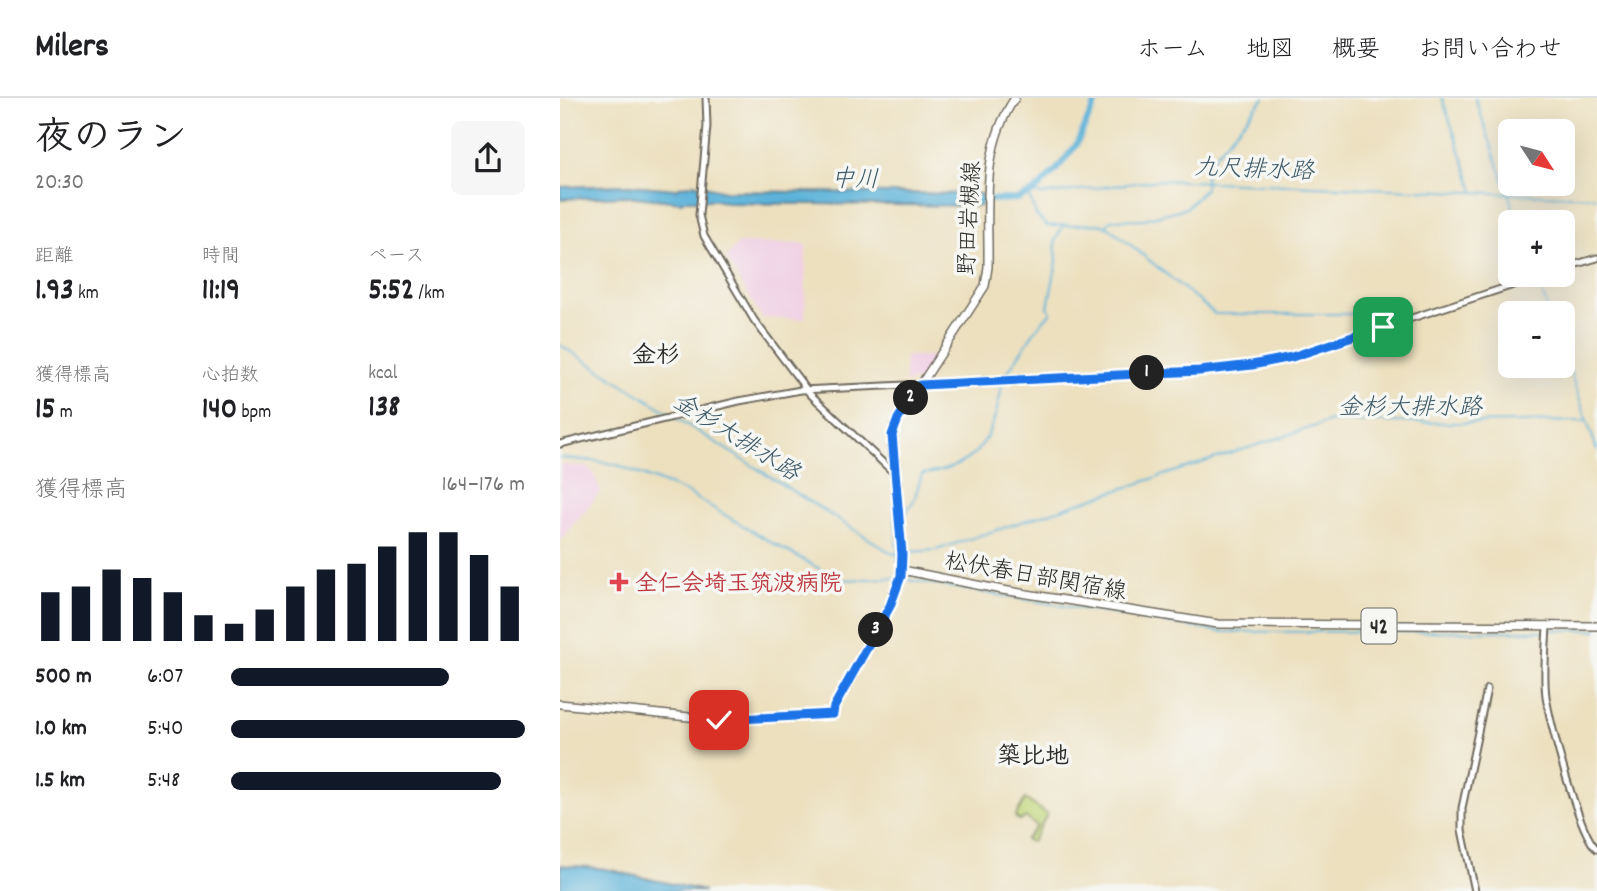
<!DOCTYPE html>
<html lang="ja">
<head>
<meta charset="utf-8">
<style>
  :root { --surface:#fff; --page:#f6f6f6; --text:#202124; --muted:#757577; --line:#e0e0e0; --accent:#111827 }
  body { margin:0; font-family:Dekko,"Klee One",sans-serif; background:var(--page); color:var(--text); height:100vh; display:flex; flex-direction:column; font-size:26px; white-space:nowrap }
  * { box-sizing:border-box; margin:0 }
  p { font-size:23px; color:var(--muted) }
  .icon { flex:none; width:38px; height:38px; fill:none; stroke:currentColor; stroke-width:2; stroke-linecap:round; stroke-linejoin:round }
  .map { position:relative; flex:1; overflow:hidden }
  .details { display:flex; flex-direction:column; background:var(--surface); width:560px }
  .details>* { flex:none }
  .needle { width:46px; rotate:126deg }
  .fabs { position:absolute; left:938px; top:21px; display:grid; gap:14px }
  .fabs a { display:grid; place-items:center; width:77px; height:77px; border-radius:10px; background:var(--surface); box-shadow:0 7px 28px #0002; font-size:35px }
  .pin { position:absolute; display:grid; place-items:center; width:60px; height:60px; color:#fff; margin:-30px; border-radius:14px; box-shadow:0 4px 10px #0006 }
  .km { position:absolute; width:35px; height:35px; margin:-18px; border-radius:50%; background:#222; color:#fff; font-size:19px; line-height:35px; text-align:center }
  .round { display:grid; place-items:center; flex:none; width:74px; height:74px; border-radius:10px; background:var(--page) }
  .overview { display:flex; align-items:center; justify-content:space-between; height:119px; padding:0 35px }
  h1 { font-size:38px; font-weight:700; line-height:52px }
  .stats { display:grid; grid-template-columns:repeat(3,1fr); gap:10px; height:119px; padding:7px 35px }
  .stats div { display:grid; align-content:center }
  .stats b { font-size:30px; font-weight:700 }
  .stats small { font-size:19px; font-weight:400 }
  .stats p { font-size:19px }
  .chart { height:196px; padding:14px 35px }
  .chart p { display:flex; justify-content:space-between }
  .chart svg { width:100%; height:126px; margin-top:7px; stroke:var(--accent); stroke-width:6 }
  ul { padding:0 35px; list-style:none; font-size:23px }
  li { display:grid; grid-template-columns:112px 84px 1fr; align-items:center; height:52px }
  li i { height:18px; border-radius:9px; background:var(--accent) }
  header { display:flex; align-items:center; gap:42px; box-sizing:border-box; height:98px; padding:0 35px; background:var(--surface); border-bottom:2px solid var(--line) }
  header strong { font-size:33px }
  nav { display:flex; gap:38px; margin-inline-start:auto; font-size:24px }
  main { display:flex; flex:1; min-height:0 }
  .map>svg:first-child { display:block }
</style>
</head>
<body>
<header>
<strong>Milers</strong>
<nav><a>ホーム</a><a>地図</a><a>概要</a><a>お問い合わせ</a></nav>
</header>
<main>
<section class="details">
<div class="overview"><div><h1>夜のラン</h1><p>20:30</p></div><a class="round"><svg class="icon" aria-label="share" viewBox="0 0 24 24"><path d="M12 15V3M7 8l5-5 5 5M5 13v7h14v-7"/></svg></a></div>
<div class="stats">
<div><p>距離</p><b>1.93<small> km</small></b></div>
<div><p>時間</p><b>11:19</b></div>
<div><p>ペース</p><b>5:52<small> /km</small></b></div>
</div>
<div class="stats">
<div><p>獲得標高</p><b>15<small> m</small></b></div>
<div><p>心拍数</p><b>140<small> bpm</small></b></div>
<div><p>kcal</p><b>138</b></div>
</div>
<div class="chart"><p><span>獲得標高</span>164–176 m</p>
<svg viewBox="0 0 160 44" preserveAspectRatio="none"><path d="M5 44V27M15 44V25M25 44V19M35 44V22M45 44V27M55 44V35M65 44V38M75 44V33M85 44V25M95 44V19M105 44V17M115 44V11M125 44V6M135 44V6M145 44V14M155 44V25"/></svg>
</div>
<ul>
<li><b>500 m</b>6:07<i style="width:74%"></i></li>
<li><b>1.0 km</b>5:40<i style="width:100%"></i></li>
<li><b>1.5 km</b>5:48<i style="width:92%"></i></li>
</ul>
</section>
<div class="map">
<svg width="1037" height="793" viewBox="0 0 1037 793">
  <rect width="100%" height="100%" fill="#f6f6f2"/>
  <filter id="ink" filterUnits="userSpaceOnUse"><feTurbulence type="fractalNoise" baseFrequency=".0143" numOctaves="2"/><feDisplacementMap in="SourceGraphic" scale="14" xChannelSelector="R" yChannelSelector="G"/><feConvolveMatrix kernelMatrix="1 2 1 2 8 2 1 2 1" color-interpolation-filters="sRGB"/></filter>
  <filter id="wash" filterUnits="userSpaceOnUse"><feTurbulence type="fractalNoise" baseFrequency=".00686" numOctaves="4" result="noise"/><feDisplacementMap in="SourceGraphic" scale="28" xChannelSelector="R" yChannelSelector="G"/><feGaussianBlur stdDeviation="1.57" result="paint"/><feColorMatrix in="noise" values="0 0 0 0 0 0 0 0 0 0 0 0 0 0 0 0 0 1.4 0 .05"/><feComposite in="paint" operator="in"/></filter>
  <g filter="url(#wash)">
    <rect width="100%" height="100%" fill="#ece0bf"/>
    <g fill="#f0d0e4">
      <polygon points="178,145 246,146 245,221 202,220 166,161"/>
      <polygon points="345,258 375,258 375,259 359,283 345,284"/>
      <polygon points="0,366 27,369 32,372 41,393 0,443"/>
    </g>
    <polygon fill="#c0d578" stroke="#768052" stroke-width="2" points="465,701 487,716 472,744 465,742 477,728 465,719 461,723 455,719"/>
    <g fill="#5cb2d9" stroke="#446e82" stroke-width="2">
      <polygon points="136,86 165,93 421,96 421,108 168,105 156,102 123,102 122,104 65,98 0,101 0,89 69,87 116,91 122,88"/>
      <path d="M1,767C18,769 48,769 62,775L144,793H0Z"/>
    </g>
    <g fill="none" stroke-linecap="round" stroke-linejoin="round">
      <g stroke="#5cb2d9" stroke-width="2">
        <polyline points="882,0 914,93"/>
        <polyline points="915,0 958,124"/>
        <polyline points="474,94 481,97 599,82 1037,99"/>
        <polyline points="469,98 476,117 487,128 540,126 551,131 655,216 849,216"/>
        <polyline points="547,127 551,122 584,121 626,110 645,91 646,68 704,0"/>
        <polyline points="976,177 989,215"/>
        <polyline points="0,247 111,316"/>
        <polyline points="1003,253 1037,352"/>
        <polyline points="443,281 476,231 491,214 488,209 497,163 495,143 503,128"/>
        <polyline points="115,319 333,456 338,455"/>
        <polyline points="0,360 37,363 57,367 126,394 216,447 280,482 337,480"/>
        <polyline points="598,379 771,323 895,325 1027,323"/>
        <polyline points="334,404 338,465"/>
        <polyline points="348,454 376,452 595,380"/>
        <path d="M346,470L343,419L354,402L362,376C419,370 434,339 442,286"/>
        <polyline points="343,481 661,534 983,533"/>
        <polyline points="989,532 1037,532"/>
      </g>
      <polyline stroke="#5cb2d9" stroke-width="6" points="414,102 457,101 474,94 497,71 516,47 538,0"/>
    </g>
  </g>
  <g filter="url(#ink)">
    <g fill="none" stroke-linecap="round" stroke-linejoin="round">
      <g stroke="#6f6a5f" stroke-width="9">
        <g id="secondary">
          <polyline points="146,0 147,28 139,117 144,138 194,222 250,296 335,376"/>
          <polyline points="1003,170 1037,160"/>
          <polyline points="0,346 179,303 241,292 639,273 692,267 732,259 984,177"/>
          <path d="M987,528C986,551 983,575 986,598C989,623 1020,739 1037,751"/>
          <polyline points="915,793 902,732 902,710 927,591"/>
        </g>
      </g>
      <g stroke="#6f6a5f" stroke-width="10">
        <g id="primary">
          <polyline points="342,472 442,492 658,526 1037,528"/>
          <path d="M0,606L159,622L273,616L274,609L330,507L340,478L342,456L332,345L334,328L425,188L428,169C429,110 420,51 455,0"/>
        </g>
      </g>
      <use href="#secondary" stroke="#fff" stroke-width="5"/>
      <use href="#primary" stroke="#fff" stroke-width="7"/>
    </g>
  </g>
  <g fill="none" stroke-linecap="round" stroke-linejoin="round" filter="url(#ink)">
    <g stroke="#fff" stroke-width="14">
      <polyline id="route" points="159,622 273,616 274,609 330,508 341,478 342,456 332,337 338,321 360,287 639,273 692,267 732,259 823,229"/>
    </g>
    <use href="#route" stroke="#1a73e8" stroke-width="9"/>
  </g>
  <path fill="#e0444e" stroke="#f6f6f2" stroke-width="2.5" d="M55.5 473.5h7v7h7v7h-7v7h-7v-7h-7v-7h7z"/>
  <g text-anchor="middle" stroke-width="7" stroke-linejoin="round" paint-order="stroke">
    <rect fill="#f6f6f2" stroke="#686867" stroke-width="2" x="801.5" y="510.5" width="35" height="35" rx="5"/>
    <g font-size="21" font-weight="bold" fill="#2b2b2b">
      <text x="819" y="535">42</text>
    </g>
    <g font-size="23" fill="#2b2b2b" stroke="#f6f6f2">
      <text transform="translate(408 120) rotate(-87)" y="8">野田岩槻線</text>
      <text transform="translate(476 477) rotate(10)" y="8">松伏春日部関宿線</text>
    </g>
    <g font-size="23" font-weight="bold" fill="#be3a42" stroke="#f6f6f2" text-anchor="start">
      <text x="75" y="492">全仁会埼玉筑波病院</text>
    </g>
    <g font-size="24" font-style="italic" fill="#3c5a68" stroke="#f6f6f2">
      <text transform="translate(694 70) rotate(2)" y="8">九尺排水路</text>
      <text transform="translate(295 80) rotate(1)" y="8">中川</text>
      <text x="850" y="316">金杉大排水路</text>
      <text transform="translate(177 338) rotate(32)" y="8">金杉大排水路</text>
    </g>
    <g font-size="24" font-weight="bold" fill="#2b2b2b" stroke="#f6f6f2">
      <text x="96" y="264">金杉</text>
      <text x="473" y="665">築比地</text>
    </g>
  </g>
</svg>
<div class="fabs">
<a><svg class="needle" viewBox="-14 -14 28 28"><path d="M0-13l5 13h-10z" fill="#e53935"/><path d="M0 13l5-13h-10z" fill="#757577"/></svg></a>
<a>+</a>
<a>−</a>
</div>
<div class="pin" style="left:823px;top:229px;background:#1e9e55"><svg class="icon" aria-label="arrive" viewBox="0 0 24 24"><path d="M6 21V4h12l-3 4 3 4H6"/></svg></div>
<div class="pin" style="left:159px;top:622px;background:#d93025"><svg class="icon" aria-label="check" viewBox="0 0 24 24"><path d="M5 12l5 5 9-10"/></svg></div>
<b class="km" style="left:587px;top:275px">1</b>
<b class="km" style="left:351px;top:300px">2</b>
<b class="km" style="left:316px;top:532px">3</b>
</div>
</main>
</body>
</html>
